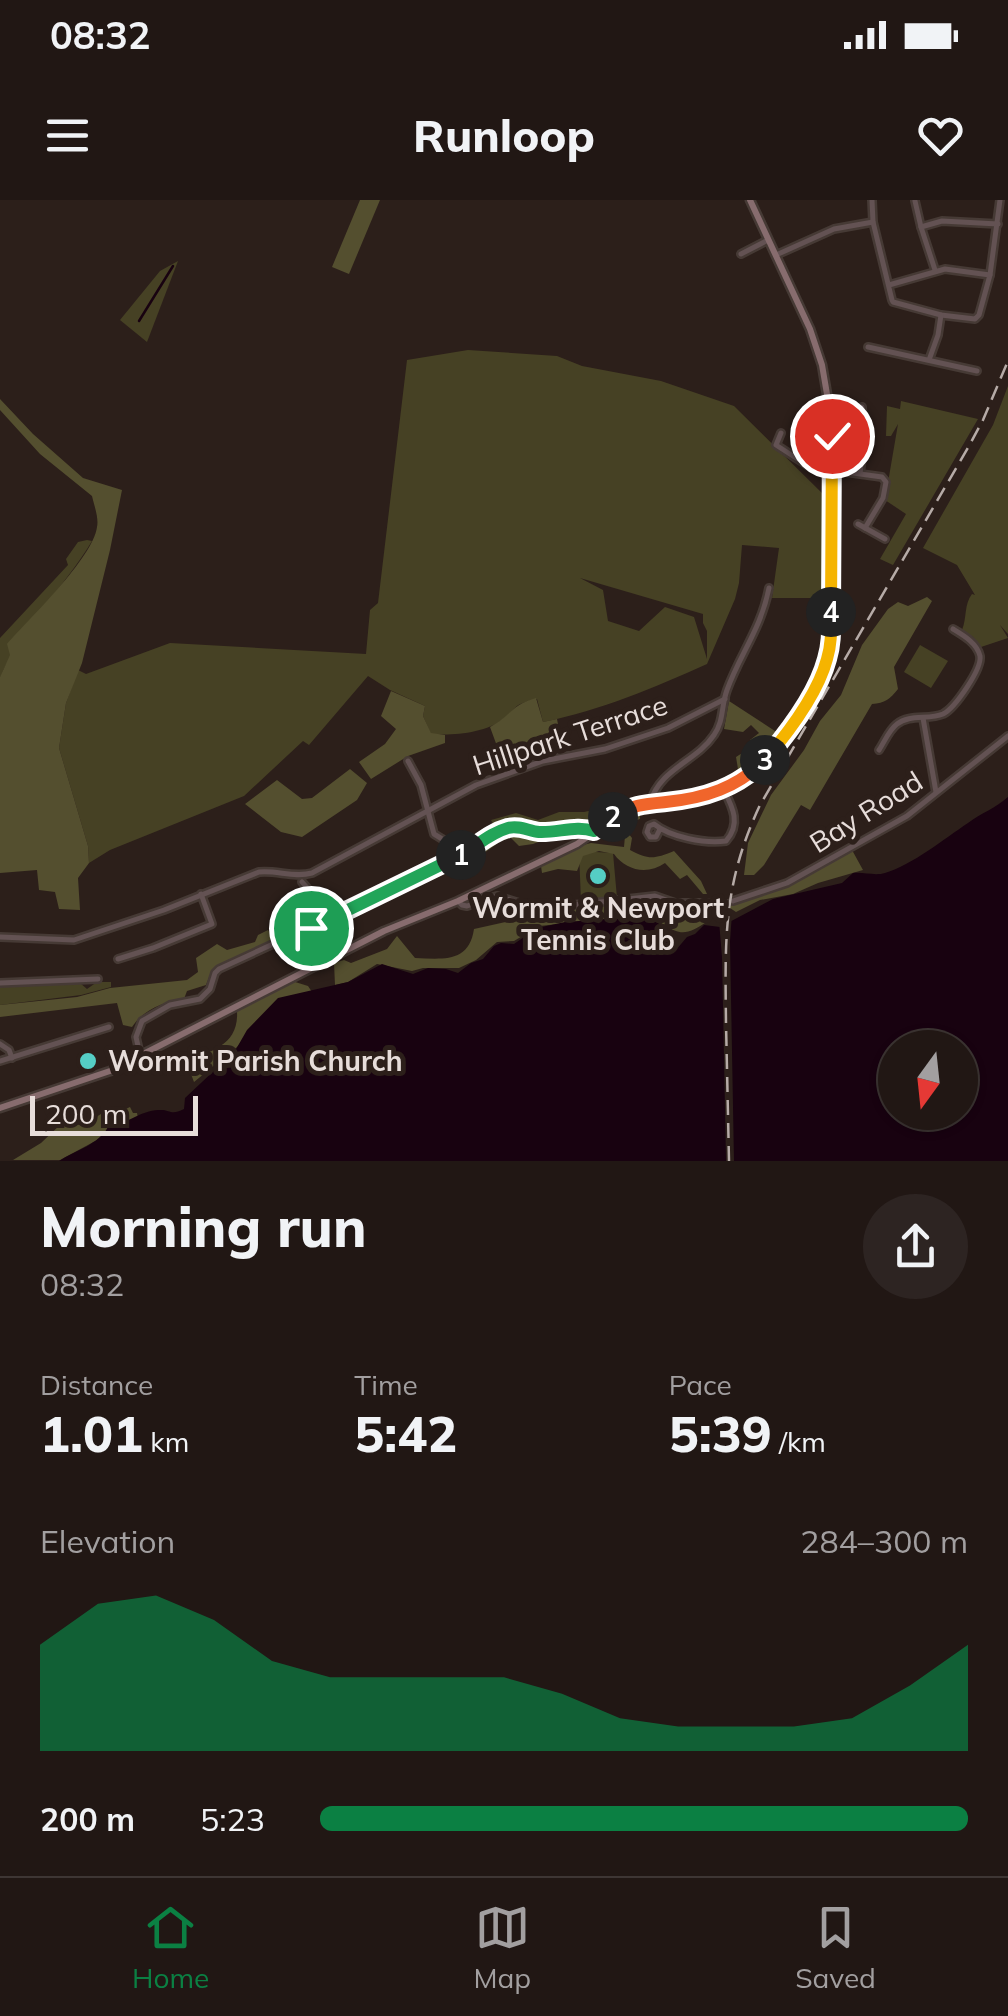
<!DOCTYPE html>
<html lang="en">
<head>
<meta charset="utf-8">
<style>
  :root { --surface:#211714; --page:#2d2422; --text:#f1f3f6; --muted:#a29fa0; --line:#3e3634; --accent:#0b8043 }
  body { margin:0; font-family:Mulish,sans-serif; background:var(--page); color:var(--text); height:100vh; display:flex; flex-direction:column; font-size:38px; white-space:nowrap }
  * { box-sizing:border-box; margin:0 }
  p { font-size:32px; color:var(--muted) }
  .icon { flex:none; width:55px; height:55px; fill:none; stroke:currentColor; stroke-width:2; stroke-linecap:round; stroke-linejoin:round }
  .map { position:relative; height:961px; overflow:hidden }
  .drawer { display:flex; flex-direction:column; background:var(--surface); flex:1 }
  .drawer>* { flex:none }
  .needle { width:65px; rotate:195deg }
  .controls { position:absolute; left:878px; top:830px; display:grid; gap:20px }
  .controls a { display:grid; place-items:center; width:100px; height:100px; border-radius:50%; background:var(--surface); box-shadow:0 2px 8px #0004,0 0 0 2px var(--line); font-size:50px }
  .scale { position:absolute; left:30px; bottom:25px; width:168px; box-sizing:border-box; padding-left:10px; border:5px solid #e7ddda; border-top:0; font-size:28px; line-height:35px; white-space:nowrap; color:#e7ddda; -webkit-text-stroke:8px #2c1f1a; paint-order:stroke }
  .pin { position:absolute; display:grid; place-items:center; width:85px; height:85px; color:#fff; margin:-42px; border:5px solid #fff; border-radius:50%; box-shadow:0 2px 10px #0007 }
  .km { position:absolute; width:50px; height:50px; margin:-25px; border-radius:50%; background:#222; color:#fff; font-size:28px; line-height:50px; text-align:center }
  .round { display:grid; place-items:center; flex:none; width:105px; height:105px; border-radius:52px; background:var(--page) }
  .head { display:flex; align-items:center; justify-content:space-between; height:170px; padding:0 40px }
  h1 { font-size:55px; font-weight:800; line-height:75px }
  .metrics { display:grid; grid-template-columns:repeat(3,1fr); gap:15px; height:170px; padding:10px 40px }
  .metrics div { display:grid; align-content:center }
  .metrics b { font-size:50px; font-weight:800 }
  .metrics small { font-size:28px; font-weight:400 }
  .metrics p { font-size:28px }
  .chart { height:280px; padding:20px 40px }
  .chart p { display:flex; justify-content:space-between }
  .chart svg { width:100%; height:180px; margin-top:10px; fill:var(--accent); opacity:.7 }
  ul { padding:0 40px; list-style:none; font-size:32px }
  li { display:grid; grid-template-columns:160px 120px 1fr; align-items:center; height:75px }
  li i { height:25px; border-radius:12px; background:var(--accent) }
  .status { display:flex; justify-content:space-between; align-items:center; height:70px; padding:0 50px; background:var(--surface); direction:ltr }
  .status svg { height:28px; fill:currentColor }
  header { display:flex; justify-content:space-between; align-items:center; height:130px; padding:0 40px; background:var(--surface); font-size:45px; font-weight:800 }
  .menu { display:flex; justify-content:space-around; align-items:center; height:140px; border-top:2px solid var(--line); background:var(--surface); font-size:28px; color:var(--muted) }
  .menu a { display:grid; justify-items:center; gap:5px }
  .menu .on { color:var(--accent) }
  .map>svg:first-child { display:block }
</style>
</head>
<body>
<div class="status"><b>08:32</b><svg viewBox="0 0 49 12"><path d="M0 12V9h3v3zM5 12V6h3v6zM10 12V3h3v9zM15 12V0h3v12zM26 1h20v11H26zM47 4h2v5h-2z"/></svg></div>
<header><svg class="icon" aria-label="menu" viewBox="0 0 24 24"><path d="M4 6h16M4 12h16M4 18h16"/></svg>Runloop<svg class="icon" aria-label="heart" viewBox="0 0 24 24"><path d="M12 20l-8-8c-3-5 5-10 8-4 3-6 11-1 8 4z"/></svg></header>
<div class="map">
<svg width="1008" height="961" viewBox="0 0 1008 961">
  <rect width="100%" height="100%" fill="#2c1f1a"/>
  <g fill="#464124" fill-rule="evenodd">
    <polygon points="178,61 147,142 120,120 160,71"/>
    <path d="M468,150L557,156L582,166L661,181L734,206L826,297L827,388L821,398H772L779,348L742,345L739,383L735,399L707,464C653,488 602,510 543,522L537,499C511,505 520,506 503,519C486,533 452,536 431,534L423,516L425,506L390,490L368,476L309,545L303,541L244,596L110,650L89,663L88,646L59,548L66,503L78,470L86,474L170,443L366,454L370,410L378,403L407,160ZM580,378L703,414V423L707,431V459L694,417L665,407L639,431L608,421L603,390Z"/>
    <path d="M1008,186V434L1000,425L1008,438L981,447L973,437L962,430C967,418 964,404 972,394L975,395L957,365L923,348L993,225Z"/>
    <polygon points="901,201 978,219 893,365 880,359 906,314 885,300 898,224 891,236 886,236 887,206 900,209"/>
    <path d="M87,340L92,341C64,388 21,427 0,478V438L68,365L66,359L78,342Z"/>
    <polygon points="920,445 948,461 931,488 904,472"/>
    <polygon points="620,601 624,602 600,621 592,623 535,628 510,623 496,630 491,620 516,613 538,620 559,612 584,612 607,607"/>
    <polygon points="579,651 613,653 617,698 581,702"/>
    <polygon points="97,782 111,782 111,787 81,795 0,805 0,785 80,783 87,789"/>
  </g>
  <g fill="#544f2f">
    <polygon points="360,0 380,0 349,74 332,67"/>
    <path d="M0,199L33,234L83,278L122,290L110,350L82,463L66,503L59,548L88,646L89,663L78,678L80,710L59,709L55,692L39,690L37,670L0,673V477L10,455L7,444C29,419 93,358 97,327C99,318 94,305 92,296L40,254L0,210Z"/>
    <path d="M927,397L932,401L894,467L898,489C890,499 885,503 872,504L810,610L801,605L764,665L754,675H744L748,643L771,595L804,550L820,521L841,495L862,445L888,409L898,402L908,406Z"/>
    <polygon points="391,491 425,506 423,516 431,533 445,535 445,543 408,556 371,579 359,562 385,544 396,529 381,516"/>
    <path d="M536,498L543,522L557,519L563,551L505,568L490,527C512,515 511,505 536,498Z"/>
    <path d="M729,501L778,533C763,557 746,570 723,585L738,569L736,557L750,548V540L759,533L751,525L743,532L724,529Z"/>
    <polygon points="350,569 367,583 357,600 302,637 281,632 245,604 277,580 302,599 312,598"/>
    <path d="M640,608V619L631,622L628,633L632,638L630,650C649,660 654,659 674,651L701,681L707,694H703L687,675L680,679L665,663C648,675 626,671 614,654L599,651L583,656L577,671L558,669L542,673L541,666L583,645L591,643L624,647L625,636L611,631L609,625L628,611Z"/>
    <polygon points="516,630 544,636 581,631 582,633 554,636 533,644 519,646 511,638 501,641 460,670 446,673 391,699 384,695 459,659 508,631"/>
    <polygon points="852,650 863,670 818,683 793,694 760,700 736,712 730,708 731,704 787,685"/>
    <path d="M652,699H658L671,705H711L712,718C676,745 677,728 643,713L629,717L539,726L514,741L497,742L476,760L459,768H423L412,771L377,764L348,782L335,785L334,763L344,760L351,763L387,749L397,736L415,758C443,759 469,763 474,729L514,720L524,711L563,709Z"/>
    <path d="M268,730L272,736L268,744L227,761L212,770L206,785L187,791L184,799C164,802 144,809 132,827L123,825L117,803L0,817V805L77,797L110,788L187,780L198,772L196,758L217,744L227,750L255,742L258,735Z"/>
    <path d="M292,781L308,786L312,792L253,827L237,847L194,882L186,861C212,851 239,845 237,811Z"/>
    <polygon points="130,907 133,913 137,913 138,918 60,960 13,960 41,943 61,924 83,925 101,914 115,914"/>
  </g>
  <path fill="#180210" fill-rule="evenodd" d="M1008,597V961H59C75,951 99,944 108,927C125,925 142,910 158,910C171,909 170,916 184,909L185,898L235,851L247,830L278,798L348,782L382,764L413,774L428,768L446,769L458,773L471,763L483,759L494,746L501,743L514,744L537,728L565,722L648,716L673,734L674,743L671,749L676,750L687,737L695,734L704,725L720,727L773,699L842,683L853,673C864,672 875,676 885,673C912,665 944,639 968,623C981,613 996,608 1008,597ZM895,848H960V912H895Z"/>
  <polygon fill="#2c1f1a" points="732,714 730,741 734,961 726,961 722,757 719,721"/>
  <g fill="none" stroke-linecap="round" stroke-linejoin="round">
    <polyline stroke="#180210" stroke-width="2.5" points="139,121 173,66"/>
    <polyline stroke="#483c37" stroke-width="5" stroke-dasharray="5 2.5" stroke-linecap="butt" points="711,703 733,701"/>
    <g stroke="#463a35" stroke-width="10">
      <g id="street">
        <polyline points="872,0 873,22 892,100 893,102 941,115 975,119 979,115 990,75 945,69 889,85"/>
        <polyline points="915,1 921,27 935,70"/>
        <polyline points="921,27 942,21 998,24"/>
        <polyline points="741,54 768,40"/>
        <polyline points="776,55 834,29 873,22"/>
        <polyline points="990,75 1000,0"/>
        <polyline points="868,147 977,171"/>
        <polyline points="929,160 938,135 941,115"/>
        <polyline points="781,233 776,245 810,267 882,277 886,282 883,298 865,328"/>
        <polyline points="860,273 864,242 862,207"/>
        <polyline points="858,324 885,339"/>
        <polyline points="923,518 936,592"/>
        <path d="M879,550C885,541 889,530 897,524C909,514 929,520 943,514C955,508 982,469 980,456C977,443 963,435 953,429"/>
        <polyline points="408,561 421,585 434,634 447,642 455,643 481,640 513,627 537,631 565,628 586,628 595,631"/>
        <path d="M650,603C660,568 696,562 714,535C724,521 721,506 727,490C740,454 761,429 769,388"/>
        <path d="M660,629L656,637H650L647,632L649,626L654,624C670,637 705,644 726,641C741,624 733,608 724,590"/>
        <path d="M302,682C317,697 316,708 311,728"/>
        <polyline points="458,701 462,705 467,706 497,696 538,709 655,696 675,703 711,703"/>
        <polyline points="733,701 787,683 907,616 1008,536"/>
        <path d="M0,737L74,740L164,710L259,672C277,670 294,678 312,673L476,585L543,561L605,549L668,528L725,499"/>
        <polyline points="118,759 153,748 212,724 201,694"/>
        <polyline points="0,783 98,779"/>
        <polyline points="0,844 9,850 12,858"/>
        <polyline points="140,855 136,837 142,821 170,805 200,799 210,789 215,773 219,769 425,674 478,646 481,640"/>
        <polyline points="0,861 109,827"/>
      </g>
    </g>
    <g stroke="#463a35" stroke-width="11">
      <polyline id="secondary" points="0,908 110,871 384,731 458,701 577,644 629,608 695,598 724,590 753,571 771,552 792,525 820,476 830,449 830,292 832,245 828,200 822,165 810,129 750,0"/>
    </g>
    <use href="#street" stroke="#635253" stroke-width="5"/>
    <use href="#secondary" stroke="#876c6e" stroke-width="6"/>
    <path stroke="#b6aba7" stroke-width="2.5" stroke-dasharray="15 8" stroke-linecap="butt" d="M729,961C728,915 727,869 726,823C725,738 723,684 760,605L969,246L983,220L1008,161"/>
  </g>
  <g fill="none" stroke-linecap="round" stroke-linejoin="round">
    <g stroke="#fff" stroke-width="20">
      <polyline id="split-1" points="311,728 461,655"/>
    </g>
    <g stroke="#fff" stroke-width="20">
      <path id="split-2" d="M461,655C477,646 490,633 508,628C519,625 529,631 539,632C558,633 576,625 594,631L613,617"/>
    </g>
    <g stroke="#fff" stroke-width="20">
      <path id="split-3" d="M613,617C631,605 645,604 666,602C705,598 737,588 765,560"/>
    </g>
    <g stroke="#fff" stroke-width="20">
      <path id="split-4" d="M765,560C788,533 818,493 827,459C832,443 831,428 831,412"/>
    </g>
    <g stroke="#fff" stroke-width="20">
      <polyline id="split-5" points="831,412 832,236"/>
    </g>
    <use href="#split-1" stroke="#22a559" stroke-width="12"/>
    <use href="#split-2" stroke="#22a559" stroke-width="12"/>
    <use href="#split-3" stroke="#f0652b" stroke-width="12"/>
    <use href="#split-4" stroke="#f5b400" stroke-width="12"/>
    <use href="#split-5" stroke="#f5b400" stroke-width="12"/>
  </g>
  <g fill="#55cec5" stroke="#2c1f1a" stroke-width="4">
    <circle cx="598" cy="676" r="10"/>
    <circle cx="88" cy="861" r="10"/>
  </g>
  <g text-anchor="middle" stroke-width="10" stroke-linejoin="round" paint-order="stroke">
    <g font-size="28" fill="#e7ddda" stroke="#2c1f1a">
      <text transform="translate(570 535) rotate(-18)" y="10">Hillpark Terrace</text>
      <text transform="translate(866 612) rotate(-32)" y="10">Bay Road</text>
    </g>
    <g font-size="28" font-weight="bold" fill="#e7ddda" stroke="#2c1f1a">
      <text x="598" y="718">Wormit &amp; Newport<tspan x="598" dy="32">Tennis Club</tspan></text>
      <text x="108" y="871" text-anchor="start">Wormit Parish Church</text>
    </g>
  </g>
</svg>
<div class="controls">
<a><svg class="needle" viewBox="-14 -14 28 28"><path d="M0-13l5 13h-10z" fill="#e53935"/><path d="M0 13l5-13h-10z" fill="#a29fa0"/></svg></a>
</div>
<div class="scale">200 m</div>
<div class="pin" style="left:311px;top:728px;background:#1e9e55"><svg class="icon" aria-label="arrive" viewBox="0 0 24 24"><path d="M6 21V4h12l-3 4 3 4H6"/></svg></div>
<div class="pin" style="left:832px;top:236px;background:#d93025"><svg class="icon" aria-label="check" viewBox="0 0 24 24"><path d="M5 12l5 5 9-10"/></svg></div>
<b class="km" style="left:461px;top:655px">1</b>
<b class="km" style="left:613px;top:617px">2</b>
<b class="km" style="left:765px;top:560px">3</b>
<b class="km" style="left:831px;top:412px">4</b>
</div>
<section class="drawer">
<div class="head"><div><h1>Morning run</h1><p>08:32</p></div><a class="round"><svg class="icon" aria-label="share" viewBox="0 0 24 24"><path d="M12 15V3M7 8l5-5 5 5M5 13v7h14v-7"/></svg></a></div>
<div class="metrics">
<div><p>Distance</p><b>1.01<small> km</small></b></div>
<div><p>Time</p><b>5:42</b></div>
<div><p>Pace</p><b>5:39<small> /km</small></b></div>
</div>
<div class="chart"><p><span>Elevation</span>284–300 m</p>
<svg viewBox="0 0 160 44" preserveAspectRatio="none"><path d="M0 44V18L10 8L20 6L30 12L40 22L50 26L60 26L70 26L80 26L90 30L100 36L110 38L120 38L130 38L140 36L150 28L160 18V44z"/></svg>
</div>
<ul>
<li><b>200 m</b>5:23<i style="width:100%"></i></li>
</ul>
</section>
<nav class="menu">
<a class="on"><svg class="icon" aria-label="home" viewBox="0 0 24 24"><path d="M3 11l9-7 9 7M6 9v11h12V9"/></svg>Home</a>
<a><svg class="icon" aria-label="map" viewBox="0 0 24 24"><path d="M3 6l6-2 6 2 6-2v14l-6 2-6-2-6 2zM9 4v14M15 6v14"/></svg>Map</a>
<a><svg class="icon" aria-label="saved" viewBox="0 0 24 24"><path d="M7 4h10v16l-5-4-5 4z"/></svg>Saved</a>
</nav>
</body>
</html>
